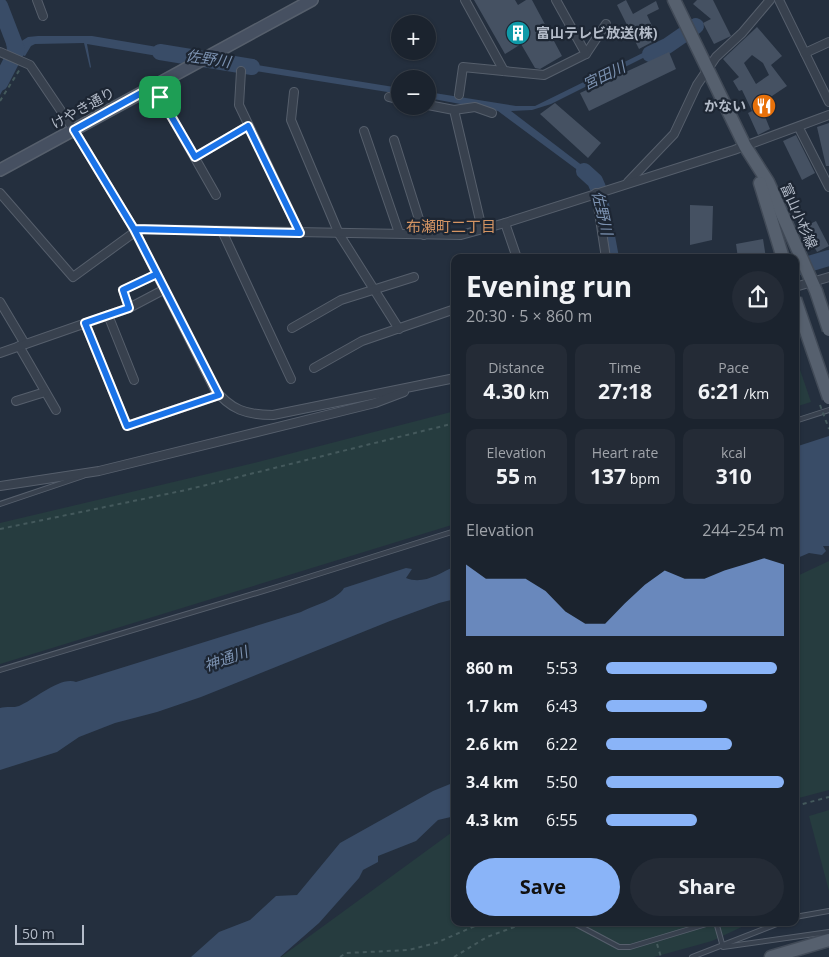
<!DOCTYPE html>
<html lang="en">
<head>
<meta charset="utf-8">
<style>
  :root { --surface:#1b232e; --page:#242b36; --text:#f1f3f6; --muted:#a0a4aa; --line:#39404a; --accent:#8ab4f8 }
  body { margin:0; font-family:"Open Sans","Noto Sans JP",sans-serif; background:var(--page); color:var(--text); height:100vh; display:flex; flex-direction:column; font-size:19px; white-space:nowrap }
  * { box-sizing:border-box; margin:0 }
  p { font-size:16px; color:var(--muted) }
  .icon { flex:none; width:28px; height:28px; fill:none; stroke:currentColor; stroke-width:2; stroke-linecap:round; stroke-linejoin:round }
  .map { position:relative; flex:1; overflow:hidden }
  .drawer { position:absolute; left:451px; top:254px; width:348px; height:672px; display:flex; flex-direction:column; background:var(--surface); border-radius:10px; box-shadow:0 1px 4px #0004,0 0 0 1px var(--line) }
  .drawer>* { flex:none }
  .fabs { position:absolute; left:391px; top:15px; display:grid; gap:10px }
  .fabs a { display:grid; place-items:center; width:45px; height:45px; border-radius:50%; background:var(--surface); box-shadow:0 1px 4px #0004,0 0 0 1px var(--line); font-size:25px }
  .scale { position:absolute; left:15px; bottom:12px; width:69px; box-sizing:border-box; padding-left:5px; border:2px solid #b4bcc9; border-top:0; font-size:14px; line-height:18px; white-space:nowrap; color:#b4bcc9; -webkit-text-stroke:4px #1d2633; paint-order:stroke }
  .pin { position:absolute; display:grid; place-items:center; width:42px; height:42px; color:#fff; margin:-21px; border-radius:10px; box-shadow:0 2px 8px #0006 }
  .round { display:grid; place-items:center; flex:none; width:52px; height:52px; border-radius:26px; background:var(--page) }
  .overview { display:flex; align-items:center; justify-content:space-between; height:85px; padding:0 15px }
  h1 { font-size:28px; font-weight:700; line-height:38px }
  .metrics { display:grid; grid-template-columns:repeat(3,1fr); gap:8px; height:85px; padding:5px 15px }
  .metrics div { display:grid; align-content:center; border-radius:10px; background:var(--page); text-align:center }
  .metrics b { font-size:21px; font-weight:700 }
  .metrics small { font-size:14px; font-weight:400 }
  .metrics p { font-size:14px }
  .chart { height:140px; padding:10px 15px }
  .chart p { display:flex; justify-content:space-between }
  .chart svg { width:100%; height:90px; margin-top:5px; fill:var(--accent); opacity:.7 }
  .button { display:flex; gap:10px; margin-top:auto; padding:10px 15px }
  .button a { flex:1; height:58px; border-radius:30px; background:var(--accent); color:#111; font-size:20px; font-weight:700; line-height:58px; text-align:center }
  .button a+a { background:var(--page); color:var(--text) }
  ul { padding:0 15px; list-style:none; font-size:16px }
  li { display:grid; grid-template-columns:80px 60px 1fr; align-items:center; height:38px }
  li i { height:12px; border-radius:6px; background:var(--accent) }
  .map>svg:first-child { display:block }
</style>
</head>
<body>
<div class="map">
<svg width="829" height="957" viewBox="0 0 829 957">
  <rect width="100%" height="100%" fill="#242f3e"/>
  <g fill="#263c3f">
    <polygon points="795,355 811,402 795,407"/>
    <polygon points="455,411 455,524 0,664 0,523 258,462"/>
    <polygon points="829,561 829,790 795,799 795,577"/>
    <polygon points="829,810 829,891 809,816"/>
    <polygon points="455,830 455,922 750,923 712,941 654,957 281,957"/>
  </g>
  <g fill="#394c67">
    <polygon points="0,0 4,0 20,42 28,37 38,36 92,36 187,52 175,59 87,44 91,67 90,68 84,43 35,44 31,46 25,56 7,50 5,33 0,19"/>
    <polygon points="665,42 669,43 668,47 657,51 551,104 532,110 511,111 592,173 601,188 596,189 591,180 498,111 428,98 428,92 516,106 535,106"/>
    <polygon points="5,58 17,63 0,95 0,69"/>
    <polygon points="233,61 400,88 400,94 225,66"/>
    <polygon points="829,436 829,546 823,546 826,551 822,555 809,553 795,559 795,447"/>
    <path d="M455,566V599L439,603L390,621L201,697L157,712L115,723L79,737L57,752L0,770V708C6,706 14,708 19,706C34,700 60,676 76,682L301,612C314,605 337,600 344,588L406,568L412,569L406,578C423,585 439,574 455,566Z"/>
    <polygon points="455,782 455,816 438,820 416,841 378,856 378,862 363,870 359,878 319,923 280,957 191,957 219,932 250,920 276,896 297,895 340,843 433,791"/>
  </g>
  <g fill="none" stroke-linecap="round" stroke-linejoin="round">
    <g stroke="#394c67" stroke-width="16">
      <polyline points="0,6 17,50 0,83"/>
      <polyline points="160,52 252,67"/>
      <polyline points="650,54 667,46 696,26"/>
      <polyline points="584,171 595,181 598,188 611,258"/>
      <polyline points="795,268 829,258"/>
    </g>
  </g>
  <g fill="#455162" fill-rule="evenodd">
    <polygon points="474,0 515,0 518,5 526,0 532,0 562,56 540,69 535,68 521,44 505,54"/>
    <polygon points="626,0 633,14 656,1 659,9 647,15 658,39 639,49 617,5"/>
    <polygon points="697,0 713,0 731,36 714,44 703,23 711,19 693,4"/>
    <path d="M757,27L782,56L771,65L787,86L766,100L771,110L764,114L770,129L758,135L748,113L752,111L742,90L739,91L733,81L739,77L723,59ZM752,55L763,63L769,75L756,84L744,63Z"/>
    <polygon points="669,52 676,69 589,111 580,93"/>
    <polygon points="555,103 601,143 588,158 540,114"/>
    <polygon points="829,123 829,166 826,166 817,127"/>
    <polygon points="796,135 815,173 802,180 783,141"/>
    <polygon points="690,205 713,206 712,240 690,245"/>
    <polygon points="816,221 829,246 817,252 804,227"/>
    <polygon points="763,239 766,258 738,258 736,244"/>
  </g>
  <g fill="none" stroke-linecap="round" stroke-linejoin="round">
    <g stroke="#565f6c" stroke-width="6">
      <g id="lane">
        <polyline points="795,421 829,410"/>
        <polyline points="0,504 83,476"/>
        <polyline points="0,670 280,586 455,531"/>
        <polyline points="795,909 797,917"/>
        <polyline points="795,917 829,911"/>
        <polyline points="572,922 619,947 630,947 713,922"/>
        <polyline points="716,922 723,947 829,932"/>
        <polyline points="692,957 782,922"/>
      </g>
    </g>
    <g stroke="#565f6c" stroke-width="10">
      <g id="street">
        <polyline points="37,0 43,16"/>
        <polyline points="465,0 504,71"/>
        <polyline points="779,0 829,102"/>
        <path d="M0,52L30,65L74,130L134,229L214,388C230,410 247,415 273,415L455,378"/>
        <polyline points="805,53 829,42"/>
        <polyline points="586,54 606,24"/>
        <polyline points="241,71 239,105 300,233"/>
        <polyline points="154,86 216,195"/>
        <polyline points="294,92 291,120 339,234 399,329"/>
        <polyline points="459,95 463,67 544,75 586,54 556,0"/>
        <polyline points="389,97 400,100"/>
        <polyline points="428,105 454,110 482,229"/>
        <polyline points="454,110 475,107 492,113"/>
        <polyline points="799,128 829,187"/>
        <polyline points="364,131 399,233"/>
        <polyline points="394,140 424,235"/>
        <polyline points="195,157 248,126"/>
        <polyline points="628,182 674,134 697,85 716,57 742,33 770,0"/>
        <polyline points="0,193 73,277 132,234 134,229 461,235 505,223 734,150 829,115"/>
        <polyline points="596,193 606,258"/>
        <polyline points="505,223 517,258"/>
        <polyline points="222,231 291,379"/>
        <polyline points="795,287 829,277"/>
        <polyline points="0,302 25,344"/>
        <polyline points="129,308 123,290 157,274"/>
        <polyline points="108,315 134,380"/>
        <polyline points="85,323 127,426 219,395"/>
        <polyline points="292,328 341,300 414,277"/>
        <polyline points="19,346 56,410"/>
        <polyline points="0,353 129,308 165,289"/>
        <polyline points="314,368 362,341 455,309"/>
        <polyline points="16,401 45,392"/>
        <polyline points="0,486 99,471 375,403 404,392"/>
      </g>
    </g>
    <g stroke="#565f6c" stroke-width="14">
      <polyline id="secondary" points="0,170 312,0"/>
    </g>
    <g stroke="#414a57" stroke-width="15">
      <g id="primary">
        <polyline points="674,0 745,146 768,182 816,291"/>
        <polyline points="760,183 783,258"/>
        <polyline points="771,957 829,940"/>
      </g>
    </g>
    <g stroke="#44595c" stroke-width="2" stroke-dasharray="4 4" stroke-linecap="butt">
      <polyline points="0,101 20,69"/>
      <polyline points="0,529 186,490 455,423"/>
      <polyline points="795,806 829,797"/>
      <polyline points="657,944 661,957"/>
      <polyline points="340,957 346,953 409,950 436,943 484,922"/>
      <polyline points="454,957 487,937 528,922"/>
    </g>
    <use href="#lane" stroke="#38414e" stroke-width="4"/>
    <use href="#street" stroke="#38414e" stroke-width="8"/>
    <use href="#secondary" stroke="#465061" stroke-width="11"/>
    <use href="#primary" stroke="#56606e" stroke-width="12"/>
    <g stroke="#414a57" stroke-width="15" stroke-linecap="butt">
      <g id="primary-bridge">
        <polyline points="816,291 829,330"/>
        <polyline points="795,299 829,398"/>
      </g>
    </g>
    <polyline stroke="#44595c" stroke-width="2" stroke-dasharray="4 4" stroke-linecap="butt" points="820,405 829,429"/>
    <use href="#primary-bridge" stroke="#56606e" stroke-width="12"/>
  </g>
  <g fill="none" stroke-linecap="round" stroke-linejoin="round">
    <g stroke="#fff" stroke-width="10">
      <polyline id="route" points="160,97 154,86 74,130 134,229 157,274 123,290 129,308 85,323 127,426 219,395 134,229 300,233 248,126 195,157 160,97"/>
    </g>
    <use href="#route" stroke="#1a73e8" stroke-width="6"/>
  </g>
  <defs>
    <g id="building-disc" transform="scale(1.25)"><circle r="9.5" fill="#0f9aa8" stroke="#1d2633"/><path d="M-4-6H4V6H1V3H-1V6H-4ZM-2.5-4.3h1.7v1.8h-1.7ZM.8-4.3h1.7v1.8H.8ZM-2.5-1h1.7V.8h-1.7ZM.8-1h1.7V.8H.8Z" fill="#fff"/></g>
    <g id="restaurant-disc" transform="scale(1.25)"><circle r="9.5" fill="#e8710a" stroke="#1d2633"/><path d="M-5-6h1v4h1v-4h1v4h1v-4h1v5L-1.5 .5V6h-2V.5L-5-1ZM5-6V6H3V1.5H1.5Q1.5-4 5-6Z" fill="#fff"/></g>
  </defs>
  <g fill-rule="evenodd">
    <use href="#building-disc" x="518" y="33"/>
    <use href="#restaurant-disc" x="764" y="106"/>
  </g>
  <g text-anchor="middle" stroke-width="4.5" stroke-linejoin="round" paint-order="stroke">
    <g font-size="14" font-weight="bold" fill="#b4bcc9" stroke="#1d2633" text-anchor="start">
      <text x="536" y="38">富山テレビ放送(株)</text>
      <text x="746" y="111" text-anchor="end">かない</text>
    </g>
    <g font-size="14" fill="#b4bcc9" stroke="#1d2633">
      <text transform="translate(83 108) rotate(-29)" y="5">けやき通り</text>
      <text transform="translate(799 216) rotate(66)" y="5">富山小杉線</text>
    </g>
    <g font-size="15" font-style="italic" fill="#7c92b1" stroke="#1d2633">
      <text transform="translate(208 59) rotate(9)" y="5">佐野川</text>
      <text transform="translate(604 76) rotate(-26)" y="5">宮田川</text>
      <text transform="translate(602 213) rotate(77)" y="5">佐野川</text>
      <text transform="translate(226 659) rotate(-20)" y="5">神通川</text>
    </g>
    <g font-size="15" fill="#d59563" stroke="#1d2633">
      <text x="451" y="232">布瀬町二丁目</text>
    </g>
  </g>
</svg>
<div class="fabs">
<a>+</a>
<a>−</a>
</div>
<div class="scale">50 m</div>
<div class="pin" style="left:160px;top:97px;background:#1e9e55"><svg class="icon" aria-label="arrive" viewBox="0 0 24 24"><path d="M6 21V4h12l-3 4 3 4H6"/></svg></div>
<section class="drawer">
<div class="overview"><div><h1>Evening run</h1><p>20:30 · 5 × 860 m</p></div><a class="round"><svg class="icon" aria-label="share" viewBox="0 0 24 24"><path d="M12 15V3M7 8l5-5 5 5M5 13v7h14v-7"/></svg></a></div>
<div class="metrics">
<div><p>Distance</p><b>4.30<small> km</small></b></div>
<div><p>Time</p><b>27:18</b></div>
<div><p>Pace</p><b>6:21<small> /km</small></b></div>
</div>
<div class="metrics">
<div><p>Elevation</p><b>55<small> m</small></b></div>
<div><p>Heart rate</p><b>137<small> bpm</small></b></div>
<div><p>kcal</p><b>310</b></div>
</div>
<div class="chart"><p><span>Elevation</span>244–254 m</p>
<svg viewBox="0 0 160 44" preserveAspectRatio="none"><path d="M0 44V9L10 16L20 16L30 16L40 22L50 32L60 38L70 38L80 28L90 19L100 12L110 16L120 16L130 12L140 9L150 6L160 9V44z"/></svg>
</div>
<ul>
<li><b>860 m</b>5:53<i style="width:96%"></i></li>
<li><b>1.7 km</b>6:43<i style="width:57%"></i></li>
<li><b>2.6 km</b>6:22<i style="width:71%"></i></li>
<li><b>3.4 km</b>5:50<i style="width:100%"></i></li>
<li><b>4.3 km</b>6:55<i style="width:51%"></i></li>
</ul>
<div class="button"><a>Save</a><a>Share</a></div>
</section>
</div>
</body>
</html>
